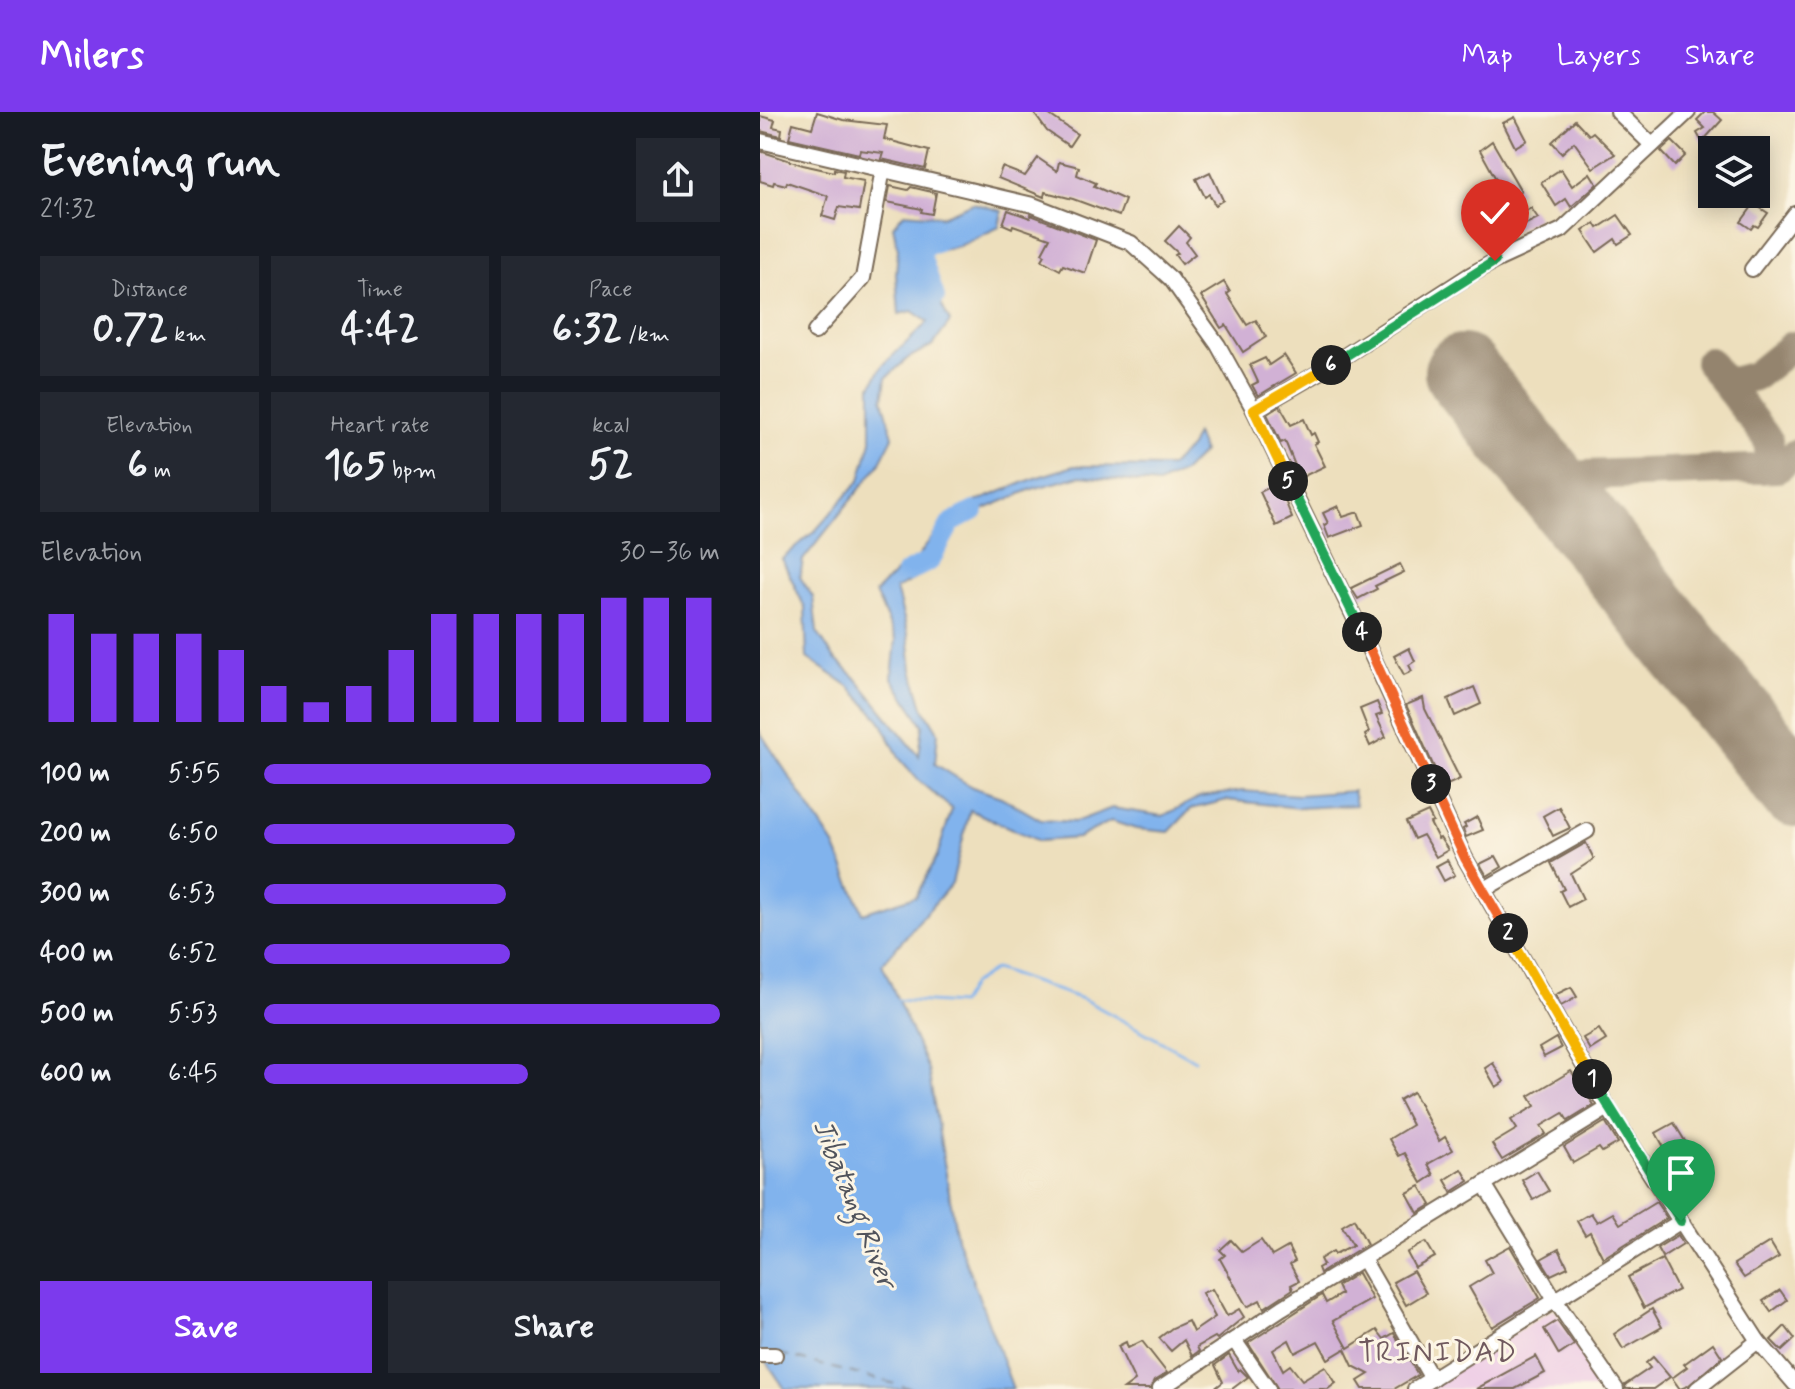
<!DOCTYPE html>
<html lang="en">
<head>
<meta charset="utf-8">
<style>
  :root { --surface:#171b24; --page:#242831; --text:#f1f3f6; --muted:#9ea1a6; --accent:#7c3aed }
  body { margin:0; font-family:Mynerve,sans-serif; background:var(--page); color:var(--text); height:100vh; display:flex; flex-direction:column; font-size:30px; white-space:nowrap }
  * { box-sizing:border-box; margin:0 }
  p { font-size:26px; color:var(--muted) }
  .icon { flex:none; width:44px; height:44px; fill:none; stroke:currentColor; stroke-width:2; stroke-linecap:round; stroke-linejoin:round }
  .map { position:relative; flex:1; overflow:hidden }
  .panel { display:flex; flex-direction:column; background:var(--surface); width:760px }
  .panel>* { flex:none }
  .buttons { position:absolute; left:938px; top:24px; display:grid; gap:16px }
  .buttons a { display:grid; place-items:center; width:72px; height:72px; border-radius:0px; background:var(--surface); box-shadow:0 4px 20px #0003; font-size:40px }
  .pin { position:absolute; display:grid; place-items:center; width:68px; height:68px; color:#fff; margin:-82px -34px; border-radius:50% 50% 50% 0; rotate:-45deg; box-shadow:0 0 8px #0007 }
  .pin .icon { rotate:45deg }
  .km { position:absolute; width:40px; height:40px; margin:-20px; border-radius:50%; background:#222; color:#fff; font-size:22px; line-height:40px; text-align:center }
  .round { display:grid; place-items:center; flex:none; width:84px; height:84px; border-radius:0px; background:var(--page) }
  .headline { display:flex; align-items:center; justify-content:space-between; height:136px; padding:0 40px }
  h1 { font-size:44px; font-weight:800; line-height:60px }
  .metrics { display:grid; grid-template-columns:repeat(3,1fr); gap:12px; height:136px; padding:8px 40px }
  .metrics div { display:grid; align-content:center; border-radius:0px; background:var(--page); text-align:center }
  .metrics b { font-size:40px; font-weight:800 }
  .metrics small { font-size:22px; font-weight:400 }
  .metrics p { font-size:22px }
  .chart { height:224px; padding:16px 40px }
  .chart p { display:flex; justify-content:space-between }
  .chart svg { width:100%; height:144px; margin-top:8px; stroke:var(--accent); stroke-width:6 }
  .primary-button { display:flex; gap:16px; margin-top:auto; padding:16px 40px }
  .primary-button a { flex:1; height:92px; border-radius:0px; background:var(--accent); color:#fff; font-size:32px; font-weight:800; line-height:92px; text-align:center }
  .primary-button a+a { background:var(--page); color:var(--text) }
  ul { padding:0 40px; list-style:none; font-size:26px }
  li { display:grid; grid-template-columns:128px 96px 1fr; align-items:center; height:60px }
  li i { height:20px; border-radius:10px; background:var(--accent) }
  header { display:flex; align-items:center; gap:48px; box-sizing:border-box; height:112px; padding:0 40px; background:var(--accent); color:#fff }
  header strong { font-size:38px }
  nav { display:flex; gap:44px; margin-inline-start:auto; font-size:28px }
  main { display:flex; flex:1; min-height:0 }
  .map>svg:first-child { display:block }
</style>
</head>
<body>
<header>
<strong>Milers</strong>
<nav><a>Map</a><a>Layers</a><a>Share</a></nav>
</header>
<main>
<section class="panel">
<div class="headline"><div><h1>Evening run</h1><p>21:32</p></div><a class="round"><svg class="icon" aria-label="share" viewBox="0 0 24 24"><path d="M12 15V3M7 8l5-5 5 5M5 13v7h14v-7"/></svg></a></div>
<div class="metrics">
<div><p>Distance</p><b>0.72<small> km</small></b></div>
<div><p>Time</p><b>4:42</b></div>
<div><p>Pace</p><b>6:32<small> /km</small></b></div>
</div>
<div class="metrics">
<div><p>Elevation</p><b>6<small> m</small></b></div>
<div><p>Heart rate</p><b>165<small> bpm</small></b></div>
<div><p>kcal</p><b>52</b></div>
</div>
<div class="chart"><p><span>Elevation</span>30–36 m</p>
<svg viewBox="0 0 160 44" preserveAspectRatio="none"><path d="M5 44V11M15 44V17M25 44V17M35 44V17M45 44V22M55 44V33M65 44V38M75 44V33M85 44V22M95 44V11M105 44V11M115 44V11M125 44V11M135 44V6M145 44V6M155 44V6"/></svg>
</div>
<ul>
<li><b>100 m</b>5:55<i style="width:98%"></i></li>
<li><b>200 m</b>6:50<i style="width:55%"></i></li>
<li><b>300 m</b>6:53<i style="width:53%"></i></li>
<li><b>400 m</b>6:52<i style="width:54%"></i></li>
<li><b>500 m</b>5:53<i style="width:100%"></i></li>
<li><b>600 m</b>6:45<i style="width:58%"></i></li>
</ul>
<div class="primary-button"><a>Save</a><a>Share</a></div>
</section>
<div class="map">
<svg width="1035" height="1277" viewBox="0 0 1035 1277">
  <rect width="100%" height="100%" fill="#fcf5e5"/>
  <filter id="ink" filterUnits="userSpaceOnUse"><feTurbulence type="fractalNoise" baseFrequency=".0125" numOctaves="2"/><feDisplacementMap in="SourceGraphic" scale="16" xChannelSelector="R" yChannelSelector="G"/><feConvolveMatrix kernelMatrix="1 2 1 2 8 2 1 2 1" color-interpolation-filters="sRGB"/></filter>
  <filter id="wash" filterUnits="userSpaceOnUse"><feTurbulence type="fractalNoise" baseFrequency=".006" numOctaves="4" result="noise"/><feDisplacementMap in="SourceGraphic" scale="32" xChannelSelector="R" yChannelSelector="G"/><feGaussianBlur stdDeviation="1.8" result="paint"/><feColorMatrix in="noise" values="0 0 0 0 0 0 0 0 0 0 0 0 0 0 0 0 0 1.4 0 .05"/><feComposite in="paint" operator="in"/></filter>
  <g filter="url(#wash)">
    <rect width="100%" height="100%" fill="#eddfbd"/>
    <polygon fill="#efd0e6" points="794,1197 845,1277 663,1277"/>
    <polygon fill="#81b3ed" stroke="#5e6e86" stroke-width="2" points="213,91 242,99 239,115 199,134 157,143 190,210 173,233 148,246 126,266 123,287 133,325 118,354 43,448 40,465 53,485 57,520 75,547 95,565 159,644 163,613 132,566 136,527 115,481 135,461 155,449 183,411 213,391 275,366 314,354 410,355 430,335 436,322 443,340 425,359 398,372 320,364 272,377 191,411 158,465 136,477 148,522 152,558 163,595 178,620 175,652 212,675 241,685 281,708 315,710 352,696 403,704 440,685 482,679 539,683 593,679 596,693 539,696 467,688 431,697 409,720 376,717 351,709 318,726 279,729 210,698 192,771 122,852 168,957 197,1126 253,1277 25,1277 0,1240 0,620 74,733 103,801 156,784 177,744 192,697 159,669 140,647 120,608 90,575 47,546 45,496 22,447 56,418 100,368 111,329 111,274 123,253 168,210 152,199 139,202 136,162 138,137 133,114 144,101 182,104"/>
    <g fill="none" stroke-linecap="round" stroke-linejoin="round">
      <polyline stroke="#81b3ed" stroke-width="3" points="136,888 200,892 212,872 235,857 325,888 435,948"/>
      <g stroke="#81b3ed" stroke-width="20">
        <polyline points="175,185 158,135 176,131"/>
        <polyline points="146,461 170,449 191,411 214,399"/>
      </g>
      <polyline stroke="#50535c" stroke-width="2" stroke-dasharray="10 8" stroke-linecap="butt" points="20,1242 154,1277"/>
      <g stroke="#94846e" stroke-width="30">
        <polyline points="949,250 1008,328 1010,346 1001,357"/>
        <polyline points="970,278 976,269 995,264 1032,234"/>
        <path d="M818,404C812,387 810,376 825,363L1018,356L1035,342"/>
      </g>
      <polyline stroke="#94846e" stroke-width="76" points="702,260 1035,677"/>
    </g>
    <g id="blocks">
      <g fill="#d1b1d5">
        <polygon points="57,0 83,8 127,13 124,27 169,39 165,57 121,47 123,41 100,38 99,42 29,26 33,11 52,16"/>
        <polygon points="273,0 285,0 317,22 309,34 287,19"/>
        <polygon points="945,0 953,0 962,8 942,30 937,21 945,16 937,8"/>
        <polygon points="0,4 15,8 13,15 22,17 21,24 0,19"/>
        <polygon points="755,5 767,28 755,35 743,11"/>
        <polygon points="815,8 829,23 833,20 855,42 833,56 814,30 802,41 792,30"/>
        <polygon points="732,29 761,79 747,87 720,38"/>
        <polygon points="912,29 926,43 915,54 901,39"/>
        <polygon points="0,39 43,53 74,60 74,57 84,59 83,65 104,69 99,98 79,95 75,108 62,104 68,84 27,70 26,73 14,70 13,73 0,69"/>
        <polygon points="278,46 297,59 299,50 319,55 317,63 336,71 334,74 365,88 359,104 313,87 285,80 284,85 238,66 242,55 265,64"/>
        <polygon points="801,57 812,74 830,61 837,72 811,95 806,87 796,94 781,70"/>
        <polygon points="450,60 463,88 455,93 449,82 445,85 436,67"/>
        <polygon points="130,74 148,78 151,75 176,81 172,102 161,100 162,97 127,90"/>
        <polygon points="994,92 1008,101 998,115 994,113 991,117 981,110"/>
        <polygon points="771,96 778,106 732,129 736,135 728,140 719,124 733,117 730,112 741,106 743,111"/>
        <polygon points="248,98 270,106 271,103 336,128 325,161 303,153 300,158 282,148 285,143 282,141 290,126 253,113 252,116 243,112"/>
        <polygon points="858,103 872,123 858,132 855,127 837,140 823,119 835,111 838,116"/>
        <polygon points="419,114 430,125 426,130 435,142 422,152 415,143 418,141 405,129"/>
        <polygon points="464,170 470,180 467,182 487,213 496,208 506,225 483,240 466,213 461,216 441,184"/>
        <polygon points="524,243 536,261 498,284 492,273 498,270 490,253 505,246 509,253"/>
        <polygon points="520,294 531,313 544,307 551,323 554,321 558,330 554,332 565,354 540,366 525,329 521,331 507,302"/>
        <polygon points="518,371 532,406 516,414 500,380"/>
        <polygon points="578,394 583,405 598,400 603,413 569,426 564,413 568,411 563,401"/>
        <polygon points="640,452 644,460 615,474 617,477 598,487 591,476"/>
        <polygon points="649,536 655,549 649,553 652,559 644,563 634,544"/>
        <polygon points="714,575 721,592 695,604 688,587"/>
        <polygon points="663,586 665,597 700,667 683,675 646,593"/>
        <polygon points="617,590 622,602 616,604 626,625 610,634 605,623 609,620 600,597"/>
        <polygon points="799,695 810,716 793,724 783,704"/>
        <polygon points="668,700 673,710 670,711 678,727 680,726 688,738 676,745 663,723 654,727 646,710"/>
        <polygon points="717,705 723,718 706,725 703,717 706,715 704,712"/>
        <polygon points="826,731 834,747 811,762 823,787 808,795 800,779 804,777 791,751"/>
        <polygon points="736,744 742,755 727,764 720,752"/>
        <polygon points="687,748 695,763 684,769 676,754"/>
        <polygon points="811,875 817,885 801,894 795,883"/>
        <polygon points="839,917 846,928 830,938 823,926"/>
        <polygon points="796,926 801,936 784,945 779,936"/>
        <polygon points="733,951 744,970 736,975 725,956"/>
        <polygon points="811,959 834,993 808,1009 803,1001 781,1014 786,1022 742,1048 732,1032 757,1017 751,1008 775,994 769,984"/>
        <polygon points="653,980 679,1029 685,1025 693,1038 668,1052 674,1063 662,1071 645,1041 639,1044 629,1027 652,1013 639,988"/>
        <polygon points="845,1010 858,1031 842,1040 839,1036 813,1051 804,1035"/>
        <polygon points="914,1011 928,1034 909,1044 896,1021"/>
        <polygon points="702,1057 709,1069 692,1080 685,1068"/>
        <polygon points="777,1059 789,1079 773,1088 762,1068"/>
        <polygon points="660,1074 671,1093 658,1101 647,1081"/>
        <polygon points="896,1090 907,1106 843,1146 830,1120 825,1123 817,1109 831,1101 837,1110 853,1101 860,1112"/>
        <polygon points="594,1107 607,1132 560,1161 558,1156 563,1153 560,1147 573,1139 575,1142 593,1133 582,1114"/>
        <polygon points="918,1123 923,1132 902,1145 897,1136"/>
        <polygon points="471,1128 482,1140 501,1128 512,1144 528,1135 535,1149 530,1152 539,1169 531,1173 533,1177 504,1196 500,1188 487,1195 460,1147 465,1143 460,1138"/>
        <polygon points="666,1130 675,1145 655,1156 647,1141"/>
        <polygon points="1010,1130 1019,1145 984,1166 974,1152"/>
        <polygon points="750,1134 780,1186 732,1215 709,1175 732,1161 725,1148"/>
        <polygon points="799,1137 808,1155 791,1163 781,1147"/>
        <polygon points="902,1147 918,1178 884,1196 868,1165"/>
        <polygon points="653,1159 666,1181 646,1193 633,1170"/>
        <polygon points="598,1161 612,1187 573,1209 588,1236 617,1218 624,1227 634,1221 658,1263 634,1277 603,1277 598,1269 609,1262 593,1254 585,1237 568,1247 558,1229 535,1241 529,1228 513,1238 523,1258 530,1253 542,1268 565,1254 576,1271 568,1277 518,1277 488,1231 562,1183 566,1191 581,1182 577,1174"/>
        <polygon points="452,1177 467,1204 479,1197 484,1205 457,1227 455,1225 437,1235 439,1239 432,1244 424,1228 411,1239 399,1226 412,1216 428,1209 433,1220 455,1205 442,1181"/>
        <polygon points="1020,1178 1027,1188 1011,1200 1003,1189"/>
        <polygon points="892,1197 902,1215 863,1237 854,1222"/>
        <polygon points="797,1209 814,1233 799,1243 784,1217"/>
        <polygon points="1025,1214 1035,1227 1022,1239 1011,1228"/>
        <polygon points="382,1229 407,1261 394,1269 390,1277 364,1277 375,1269 358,1234 366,1230 368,1236"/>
        <polygon points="953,1231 962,1245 928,1274 920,1277 912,1266 927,1255 924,1252"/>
        <polygon points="469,1243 478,1259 480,1257 488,1265 472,1277 454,1277 463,1270 455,1253"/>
        <polygon points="776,1244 785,1261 755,1277 716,1277"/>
        <polygon points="893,1245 910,1265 893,1277 866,1277 865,1273 890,1256 886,1251"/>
      </g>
    </g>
  </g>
  <g filter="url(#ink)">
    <use href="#blocks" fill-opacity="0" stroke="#796956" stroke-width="2"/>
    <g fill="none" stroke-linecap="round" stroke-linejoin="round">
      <g stroke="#796956" stroke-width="18">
        <g id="minor">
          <polyline points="858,0 892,33"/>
          <polyline points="0,29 273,93 371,131 411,167 458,233 494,298 600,517 705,746 848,996 998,1229 1035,1272"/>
          <polyline points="992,157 1035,102"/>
          <polyline points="55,220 103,166 123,57"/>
          <polyline points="494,298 560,260 710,163 735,149 802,118 928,0"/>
          <polyline points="723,778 827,719"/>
          <polyline points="724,1072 795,1188 856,1277"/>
          <polyline points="603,1147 672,1267"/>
          <polyline points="474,1228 508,1277"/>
          <polyline points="0,1243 15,1243"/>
          <polyline points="400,1277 522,1196 848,996"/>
          <polyline points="655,1277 921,1109"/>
          <polyline points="937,1277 998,1229"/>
        </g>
      </g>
      <use href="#minor" stroke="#fff" stroke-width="14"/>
    </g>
  </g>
  <g fill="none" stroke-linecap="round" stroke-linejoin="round" filter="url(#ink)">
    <g stroke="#fff" stroke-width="16">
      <polyline id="split-1" points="832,967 921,1109"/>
    </g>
    <g stroke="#fff" stroke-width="16">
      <polyline id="split-2" points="748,821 832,967"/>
    </g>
    <g stroke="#fff" stroke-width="16">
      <polyline id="split-3" points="671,672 705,746 748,821"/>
    </g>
    <g stroke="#fff" stroke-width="16">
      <polyline id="split-4" points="602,520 671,672"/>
    </g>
    <g stroke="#fff" stroke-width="16">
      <polyline id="split-5" points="528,369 602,520"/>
    </g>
    <g stroke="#fff" stroke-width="16">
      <polyline id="split-6" points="528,369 494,298 571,253"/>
    </g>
    <g stroke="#fff" stroke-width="16">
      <polyline id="split-7" points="571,253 735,149"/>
    </g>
    <use href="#split-1" stroke="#22a559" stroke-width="10"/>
    <use href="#split-2" stroke="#f5b400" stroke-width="10"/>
    <use href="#split-3" stroke="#f0652b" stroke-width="10"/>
    <use href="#split-4" stroke="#f0652b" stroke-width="10"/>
    <use href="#split-5" stroke="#22a559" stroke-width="10"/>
    <use href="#split-6" stroke="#f5b400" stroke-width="10"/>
    <use href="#split-7" stroke="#22a559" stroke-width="10"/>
  </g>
  <g text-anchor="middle" stroke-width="6" stroke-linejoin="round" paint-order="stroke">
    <g font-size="28" font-style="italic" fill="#50535c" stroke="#fcf5e5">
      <text transform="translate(96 1091) rotate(68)" y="10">Jibatang River</text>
    </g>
    <g font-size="30" letter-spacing="2" fill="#70595e" stroke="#fcf5e5">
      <text x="678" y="1249">TRINIDAD</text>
    </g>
  </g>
</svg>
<div class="buttons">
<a><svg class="icon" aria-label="layers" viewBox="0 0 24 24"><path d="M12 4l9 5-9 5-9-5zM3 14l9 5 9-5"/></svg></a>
</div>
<div class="pin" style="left:921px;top:1109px;background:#1e9e55"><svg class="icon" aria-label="arrive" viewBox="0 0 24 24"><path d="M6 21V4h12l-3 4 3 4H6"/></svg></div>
<div class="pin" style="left:735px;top:149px;background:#d93025"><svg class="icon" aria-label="check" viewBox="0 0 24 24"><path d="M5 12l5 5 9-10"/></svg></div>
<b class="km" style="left:832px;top:967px">1</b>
<b class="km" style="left:748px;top:821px">2</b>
<b class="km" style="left:671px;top:672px">3</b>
<b class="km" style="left:602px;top:520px">4</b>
<b class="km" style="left:528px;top:369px">5</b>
<b class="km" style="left:571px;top:253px">6</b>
</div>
</main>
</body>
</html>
